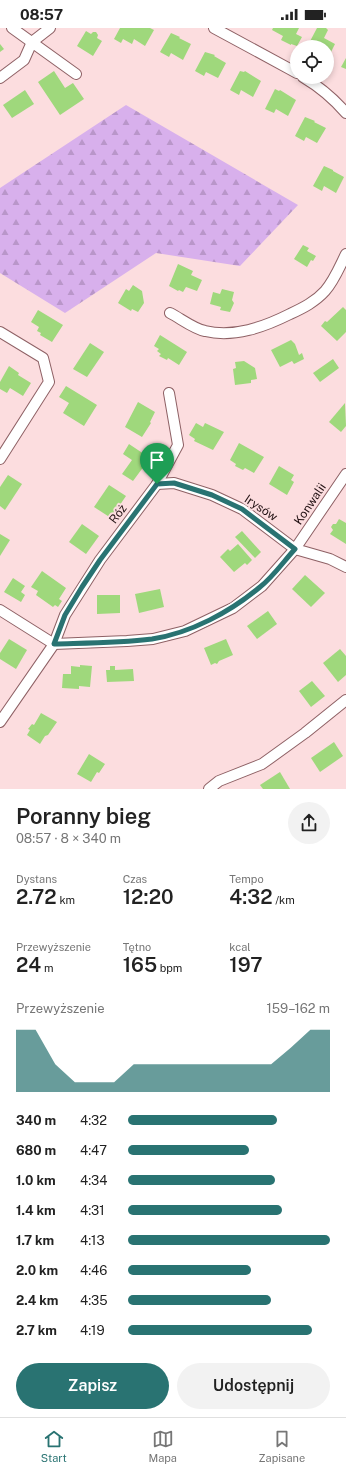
<!DOCTYPE html>
<html lang="pl">
<head>
<meta charset="utf-8">
<style>
  :root { --surface:#fff; --page:#f2f2f2; --text:#222; --muted:#767676; --line:#e0e0e0; --accent:#297372 }
  body { margin:0; font-family:"Public Sans",sans-serif; background:var(--page); color:var(--text); height:100vh; display:flex; flex-direction:column; font-size:15px; white-space:nowrap }
  * { box-sizing:border-box; margin:0 }
  p { font-size:13px; color:var(--muted) }
  .icon { flex:none; width:22px; height:22px; fill:none; stroke:currentColor; stroke-width:2; stroke-linecap:round; stroke-linejoin:round }
  .map { position:relative; height:761px; overflow:hidden }
  .panel { display:flex; flex-direction:column; background:var(--surface); flex:1 }
  .panel>* { flex:none }
  .fabs { position:absolute; left:290px; top:12px; display:grid; gap:8px }
  .fabs a { display:grid; place-items:center; width:44px; height:44px; border-radius:50%; background:var(--surface); box-shadow:0 2px 6px #0003; font-size:20px }
  .pin { position:absolute; display:grid; place-items:center; width:34px; height:34px; color:#fff; margin:-41px -17px; border-radius:50% 50% 50% 0; rotate:-45deg; box-shadow:0 0 4px #0007 }
  .pin .icon { rotate:45deg }
  .round { display:grid; place-items:center; flex:none; width:42px; height:42px; border-radius:21px; background:var(--page) }
  .overview { display:flex; align-items:center; justify-content:space-between; height:68px; padding:0 16px }
  h1 { font-size:22px; font-weight:600; line-height:30px }
  .figures { display:grid; grid-template-columns:repeat(3,1fr); gap:6px; height:68px; padding:4px 16px }
  .figures div { display:grid; align-content:center }
  .figures b { font-size:20px; font-weight:600 }
  .figures small { font-size:11px; font-weight:400 }
  .figures p { font-size:11px }
  .chart { height:112px; padding:8px 16px }
  .chart p { display:flex; justify-content:space-between }
  .chart svg { width:100%; height:72px; margin-top:4px; fill:var(--accent); opacity:.7 }
  .button { display:flex; gap:8px; margin-top:auto; padding:8px 16px }
  .button a { flex:1; height:46px; border-radius:24px; background:var(--accent); color:#fff; font-size:16px; font-weight:600; line-height:46px; text-align:center }
  .button a+a { background:var(--page); color:var(--text) }
  ul { padding:0 16px; list-style:none; font-size:13px }
  li { display:grid; grid-template-columns:64px 48px 1fr; align-items:center; height:30px }
  li i { height:10px; border-radius:5px; background:var(--accent) }
  .status { display:flex; justify-content:space-between; align-items:center; height:28px; padding:0 20px; background:var(--surface); direction:ltr }
  .status svg { height:11px; fill:currentColor }
  .menu { display:flex; justify-content:space-around; align-items:center; height:56px; border-top:1px solid var(--line); background:var(--surface); font-size:11px; color:var(--muted) }
  .menu a { display:grid; justify-items:center; gap:2px }
  .menu .current { color:var(--accent) }
  .map>svg:first-child { display:block }
</style>
</head>
<body>
<div class="status"><b>08:57</b><svg viewBox="0 0 49 12"><path d="M0 12V9h3v3zM5 12V6h3v6zM10 12V3h3v9zM15 12V0h3v12zM26 1h20v11H26zM47 4h2v5h-2z"/></svg></div>
<div class="map">
<svg width="346" height="761" viewBox="0 0 346 761">
  <defs>
    <pattern id="forest-firs" width="22" height="20" patternUnits="userSpaceOnUse"><rect width="22" height="20" fill="#d8b0ec"/><path d="M5 1l3.5 6h-7zM16 11l3.5 6h-7z" fill="#b996c9"/></pattern>
  </defs>
  <rect width="100%" height="100%" fill="#fcdddf"/>
  <polygon fill="url(#forest-firs)" points="126,77 298,177 240,238 156,225 65,285 0,245 0,160"/>
  <g fill="#9fd87c">
    <polygon points="120,0 150,0 154,2 145,18 134,11 132,16 123,11 121,15 114,11"/>
    <polygon points="273,0 299,0 296,6 302,9 297,18 291,16 291,17 281,12 283,8 272,2"/>
    <polygon points="317,0 326,0 328,2 324,10 335,16 327,32 327,19 307,19"/>
    <polygon points="86,3 91,6 93,4 96,4 98,7 97,10 102,13 93,28 77,18"/>
    <polygon points="171,5 180,9 179,10 191,16 183,32 171,25 169,29 160,24"/>
    <polygon points="0,16 4,21 0,24"/>
    <polygon points="205,24 215,27 214,28 226,35 218,50 206,44 204,48 195,43"/>
    <polygon points="346,30 346,41 341,39"/>
    <polygon points="54,43 65,60 73,55 84,71 60,87 38,54"/>
    <polygon points="240,43 244,44 245,43 261,53 253,69 241,62 239,67 230,62"/>
    <polygon points="275,61 279,63 280,62 296,72 288,88 276,81 274,85 265,81"/>
    <polygon points="25,62 34,76 12,90 3,77"/>
    <polygon points="305,89 315,93 314,94 326,100 317,115 306,109 304,113 295,108"/>
    <polygon points="324,138 333,142 333,143 344,149 336,165 324,158 322,163 313,158"/>
    <polygon points="303,217 309,220 307,223 316,228 313,233 311,232 307,239 294,231"/>
    <polygon points="178,236 193,243 191,247 202,252 197,263 186,259 183,264 179,262 178,263 169,258"/>
    <polygon points="133,257 142,263 144,275 138,284 132,281 131,283 118,275 126,261 129,263"/>
    <polygon points="222,261 234,264 232,272 234,275 230,284 220,282 221,279 210,276 213,264 220,266"/>
    <polygon points="343,279 346,282 346,304 337,313 321,298 325,293 327,294"/>
    <polygon points="38,282 63,297 52,314 40,307 41,305 37,303 39,299 31,294"/>
    <polygon points="160,307 187,324 179,337 168,330 167,332 159,328 161,326 157,323 159,321 154,318"/>
    <polygon points="291,312 295,316 299,327 302,325 304,331 294,336 292,333 280,339 271,322"/>
    <polygon points="90,315 104,324 87,349 73,341"/>
    <polygon points="333,331 339,340 320,354 313,345"/>
    <polygon points="244,333 255,340 257,351 251,352 251,355 235,357 233,341 236,340 235,334"/>
    <polygon points="9,338 19,345 18,347 31,355 23,368 10,360 7,365 0,361 0,354"/>
    <polygon points="66,358 97,377 84,398 63,385 69,375 59,369"/>
    <polygon points="138,374 155,384 150,394 151,395 142,409 125,399"/>
    <polygon points="345,375 346,398 341,404 329,394"/>
    <polygon points="196,395 203,399 205,395 224,404 213,422 194,413 195,411 189,407"/>
    <polygon points="239,415 264,429 254,445 245,440 243,442 235,438 236,436 230,432"/>
    <polygon points="129,416 150,430 133,453 122,446 132,432 123,426"/>
    <polygon points="279,438 294,447 291,452 294,454 287,467 269,456"/>
    <polygon points="8,447 22,456 5,482 0,478 0,459"/>
    <polygon points="109,457 126,468 111,490 94,479"/>
    <polygon points="339,491 346,495 346,516 330,506 333,502 331,499 333,496 336,496"/>
    <polygon points="82,496 99,508 86,526 69,514"/>
    <polygon points="242,503 261,524 255,530 235,509"/>
    <polygon points="0,506 10,512 0,528"/>
    <polygon points="238,516 252,532 247,537 245,535 234,544 220,529 228,521 230,523"/>
    <polygon points="42,543 66,560 59,571 62,573 58,579 55,577 53,579 36,567 38,563 31,559"/>
    <polygon points="305,547 325,565 311,579 292,561"/>
    <polygon points="13,550 25,558 21,564 25,567 21,574 4,564"/>
    <polygon points="160,561 164,579 139,585 135,566"/>
    <polygon points="97,567 120,567 120,585 97,586"/>
    <polygon points="268,583 277,596 257,611 247,598"/>
    <polygon points="9,611 27,622 16,641 0,631 0,625"/>
    <polygon points="226,611 233,627 219,633 217,636 215,635 211,637 204,620"/>
    <polygon points="340,621 346,628 346,647 338,654 323,635"/>
    <polygon points="80,637 92,638 90,659 79,658 79,661 62,660 63,646 71,646 71,638 80,639"/>
    <polygon points="110,638 115,638 115,642 133,641 134,653 107,654 106,642 110,642"/>
    <polygon points="312,653 325,668 311,679 299,663"/>
    <polygon points="41,685 57,694 48,707 45,708 40,716 27,707 30,702 28,701 32,696 34,697"/>
    <polygon points="334,714 343,728 320,744 311,730"/>
    <polygon points="89,726 105,736 99,745 97,744 91,754 77,746"/>
    <polygon points="280,744 290,761 263,761 260,757"/>
  </g>
  <g fill="none" stroke-linecap="round" stroke-linejoin="round">
    <g stroke="#8e6165" stroke-width="12">
      <g id="minor">
        <polyline points="12,0 76,46"/>
        <polyline points="214,0 297,45"/>
        <path d="M303,49C320,59 333,70 346,85"/>
        <polyline points="0,50 24,32 32,14 50,0"/>
        <path d="M170,285C180,290 194,301 205,303C234,310 264,299 290,286C303,280 315,274 325,263C334,253 340,238 346,226"/>
        <polyline points="0,304 43,330 49,354 0,431"/>
        <polyline points="157,456 174,455 212,467 242,481 295,521 330,531 346,539"/>
        <polyline points="0,582 54,616 127,613 153,611 185,603 233,580 262,558 295,521 346,446"/>
        <polyline points="0,694 54,616 65,587 100,532 157,456 178,417 169,365"/>
        <polyline points="209,761 219,753 262,736 305,705 346,672"/>
      </g>
    </g>
    <use href="#minor" stroke="#fff" stroke-width="10"/>
  </g>
  <g fill="none" stroke-linecap="round" stroke-linejoin="round">
    <g stroke="#fff" stroke-width="8">
      <path id="route" d="M174,455L212,467L242,481L295,521C284,533 273,549 260,559C230,584 191,605 152,611C119,615 87,615 54,616L65,587L82,559L100,532L157,456Z"/>
    </g>
    <use href="#route" stroke="#297372" stroke-width="5"/>
  </g>
  <g text-anchor="middle" stroke-width="4" stroke-linejoin="round" paint-order="stroke">
    <g font-size="12" fill="#211012" stroke="#fcdddf">
      <text transform="translate(310 476) rotate(-56)" y="4">Konwalii</text>
      <text transform="translate(261 480) rotate(34)" y="4">Irysów</text>
      <text transform="translate(118 486) rotate(-53)" y="4">Róż</text>
    </g>
  </g>
</svg>
<div class="fabs">
<a><svg class="icon" aria-label="locate" viewBox="0 0 24 24"><circle cx="12" cy="12" r="6"/><path d="M12 2v4M12 18v4M2 12h4M18 12h4"/></svg></a>
</div>
<div class="pin" style="left:157px;top:456px;background:#1e9e55"><svg class="icon" aria-label="arrive" viewBox="0 0 24 24"><path d="M6 21V4h12l-3 4 3 4H6"/></svg></div>
</div>
<section class="panel">
<div class="overview"><div><h1>Poranny bieg</h1><p>08:57 · 8 × 340 m</p></div><a class="round"><svg class="icon" aria-label="share" viewBox="0 0 24 24"><path d="M12 15V3M7 8l5-5 5 5M5 13v7h14v-7"/></svg></a></div>
<div class="figures">
<div><p>Dystans</p><b>2.72<small> km</small></b></div>
<div><p>Czas</p><b>12:20</b></div>
<div><p>Tempo</p><b>4:32<small> /km</small></b></div>
</div>
<div class="figures">
<div><p>Przewyższenie</p><b>24<small> m</small></b></div>
<div><p>Tętno</p><b>165<small> bpm</small></b></div>
<div><p>kcal</p><b>197</b></div>
</div>
<div class="chart"><p><span>Przewyższenie</span>159–162 m</p>
<svg viewBox="0 0 160 44" preserveAspectRatio="none"><path d="M0 44V6L10 6L20 27L30 38L40 38L50 38L60 27L70 27L80 27L90 27L100 27L110 27L120 27L130 27L140 17L150 6L160 6V44z"/></svg>
</div>
<ul>
<li><b>340 m</b>4:32<i style="width:74%"></i></li>
<li><b>680 m</b>4:47<i style="width:60%"></i></li>
<li><b>1.0 km</b>4:34<i style="width:73%"></i></li>
<li><b>1.4 km</b>4:31<i style="width:76%"></i></li>
<li><b>1.7 km</b>4:13<i style="width:100%"></i></li>
<li><b>2.0 km</b>4:46<i style="width:61%"></i></li>
<li><b>2.4 km</b>4:35<i style="width:71%"></i></li>
<li><b>2.7 km</b>4:19<i style="width:91%"></i></li>
</ul>
<div class="button"><a>Zapisz</a><a>Udostępnij</a></div>
</section>
<nav class="menu">
<a class="current"><svg class="icon" aria-label="home" viewBox="0 0 24 24"><path d="M3 11l9-7 9 7M6 9v11h12V9"/></svg>Start</a>
<a><svg class="icon" aria-label="map" viewBox="0 0 24 24"><path d="M3 6l6-2 6 2 6-2v14l-6 2-6-2-6 2zM9 4v14M15 6v14"/></svg>Mapa</a>
<a><svg class="icon" aria-label="saved" viewBox="0 0 24 24"><path d="M7 4h10v16l-5-4-5 4z"/></svg>Zapisane</a>
</nav>
</body>
</html>
